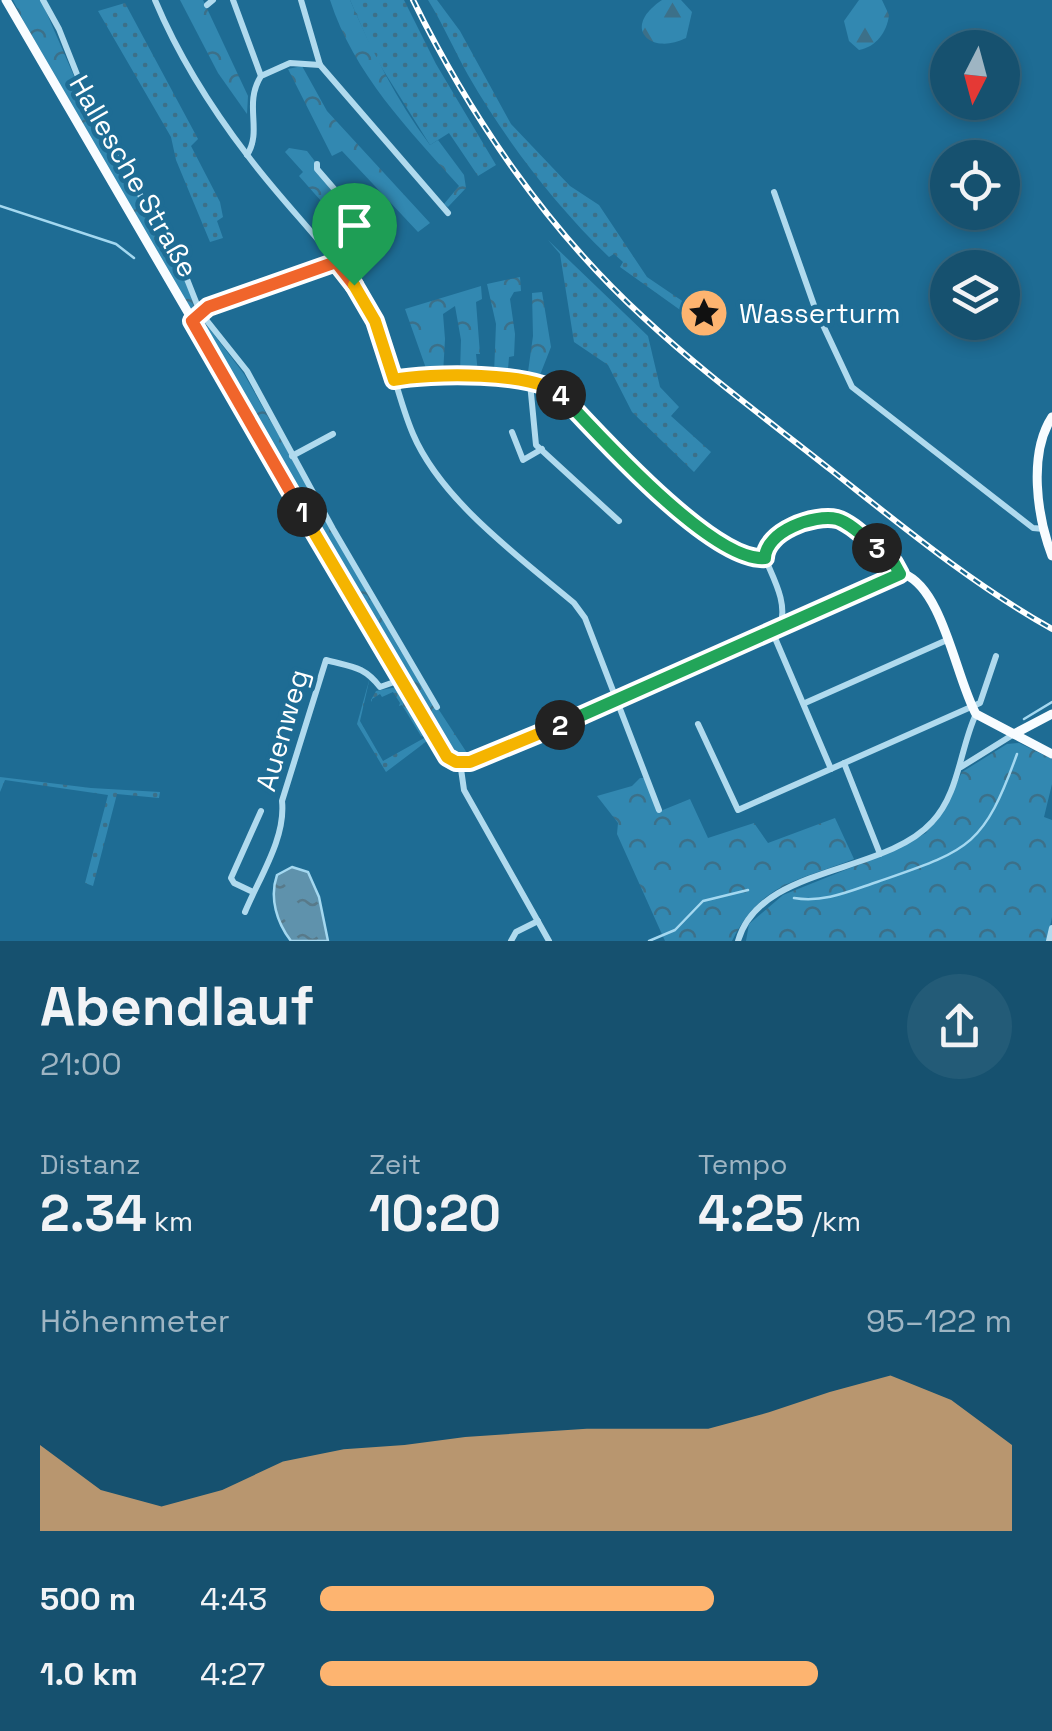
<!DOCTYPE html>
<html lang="de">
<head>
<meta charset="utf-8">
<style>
  :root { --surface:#16516f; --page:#235b77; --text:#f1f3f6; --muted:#9eb5c3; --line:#356882; --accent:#fdb470 }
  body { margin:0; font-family:"Space Grotesk",sans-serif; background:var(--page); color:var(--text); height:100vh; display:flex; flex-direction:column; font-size:38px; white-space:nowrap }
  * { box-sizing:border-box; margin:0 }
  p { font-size:32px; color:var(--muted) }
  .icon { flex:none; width:55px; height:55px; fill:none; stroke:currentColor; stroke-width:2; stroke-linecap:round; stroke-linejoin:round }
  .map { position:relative; height:941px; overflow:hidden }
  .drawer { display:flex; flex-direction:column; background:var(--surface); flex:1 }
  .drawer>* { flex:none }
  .needle { width:65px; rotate:186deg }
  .controls { position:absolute; left:930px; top:30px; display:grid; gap:20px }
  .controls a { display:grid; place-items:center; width:90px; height:90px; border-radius:50%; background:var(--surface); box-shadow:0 5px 15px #0003,0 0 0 2px var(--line); font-size:50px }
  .pin { position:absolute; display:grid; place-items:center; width:85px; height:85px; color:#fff; margin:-102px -42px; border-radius:50% 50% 50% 0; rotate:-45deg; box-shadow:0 0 10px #0007 }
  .pin .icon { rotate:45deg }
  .km { position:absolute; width:50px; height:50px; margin:-25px; border-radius:50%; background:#222; color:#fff; font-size:28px; line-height:50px; text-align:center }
  .round { display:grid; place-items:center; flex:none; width:105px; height:105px; border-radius:52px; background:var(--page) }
  .head { display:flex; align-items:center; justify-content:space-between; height:170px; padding:0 40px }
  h1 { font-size:55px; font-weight:700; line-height:75px }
  .metrics { display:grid; grid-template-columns:repeat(3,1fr); gap:15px; height:170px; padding:10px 40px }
  .metrics div { display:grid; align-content:center }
  .metrics b { font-size:50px; font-weight:700 }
  .metrics small { font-size:28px; font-weight:400 }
  .metrics p { font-size:28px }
  .chart { height:280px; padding:20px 40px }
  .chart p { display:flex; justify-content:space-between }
  .chart svg { width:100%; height:180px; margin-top:10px; fill:var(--accent); opacity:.7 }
  ul { padding:0 40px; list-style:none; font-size:32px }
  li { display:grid; grid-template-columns:160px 120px 1fr; align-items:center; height:75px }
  li i { height:25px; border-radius:12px; background:var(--accent) }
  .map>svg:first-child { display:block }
</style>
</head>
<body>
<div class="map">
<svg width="1052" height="941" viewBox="0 0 1052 941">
  <defs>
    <pattern id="grass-dots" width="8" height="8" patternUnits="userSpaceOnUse" patternTransform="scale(2.5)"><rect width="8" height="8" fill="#3288b1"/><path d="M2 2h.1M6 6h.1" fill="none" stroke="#3c7089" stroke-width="1.8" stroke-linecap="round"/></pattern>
    <pattern id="forest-firs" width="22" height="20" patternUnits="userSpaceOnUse" patternTransform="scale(2.5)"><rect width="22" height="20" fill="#3288b1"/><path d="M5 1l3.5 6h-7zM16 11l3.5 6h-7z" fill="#3c7089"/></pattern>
    <pattern id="park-crowns" width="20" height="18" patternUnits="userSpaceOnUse" patternTransform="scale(2.5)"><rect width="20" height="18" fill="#3288b1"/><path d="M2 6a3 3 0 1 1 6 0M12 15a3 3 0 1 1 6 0" fill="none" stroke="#3c7089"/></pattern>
    <pattern id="water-ripples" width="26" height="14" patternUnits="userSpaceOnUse" patternTransform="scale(2.5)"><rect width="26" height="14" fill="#5f92ac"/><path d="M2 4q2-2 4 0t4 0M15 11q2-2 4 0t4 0" fill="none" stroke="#587a8a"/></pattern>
  </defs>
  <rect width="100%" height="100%" fill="#1e6c94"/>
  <g fill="url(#grass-dots)">
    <polygon points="350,0 404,0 436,64 496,165 478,176 449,133 430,145 375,57"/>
    <path d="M428,0H437L460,31L511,124L570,186L599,205L647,277L700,313L690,317L620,267L623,262L614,254L609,257C555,205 506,141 468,75C454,50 443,24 428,0Z"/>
    <polygon points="125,3 198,139 191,146 220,202 223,217 217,221 223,238 210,242 176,160 171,137 98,11"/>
    <polygon points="548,240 648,336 660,387 679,407 671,416 711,452 694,472 632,412 608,365 574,342 560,254"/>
    <polygon points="370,677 360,721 383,761 426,737 421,736 402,705 399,706 400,703 393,692 382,697 380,694 372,699 372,702 371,700 376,691 397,687 436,754 427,741 386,772 357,724"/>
    <polygon points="0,777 91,788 160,792 159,798 117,794 93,886 85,883 108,795 5,780 0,792"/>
  </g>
  <g fill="url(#forest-firs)">
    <path d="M662,0H681L692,12L686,38C651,56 620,28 662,0Z"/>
    <path d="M859,0H882L889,15C887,32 876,47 859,50L849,41L844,21Z"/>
  </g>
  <g fill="url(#park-crowns)">
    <polygon points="13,0 41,0 90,113 184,276 196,311 244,374 400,650 467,753 454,752 445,744 399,659 386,649 33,40"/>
    <polygon points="180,0 203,0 248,96 247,114 218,73"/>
    <path d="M330,0H350C372,51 396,100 430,145L438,140L464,175L466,188L448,207L444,204L459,186C408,129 354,74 330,0Z"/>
    <polygon points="302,66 327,111 430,223 418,232 342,151 332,156 288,69"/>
    <polygon points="289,148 307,151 370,233 373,246 362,268 363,251 359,244 299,176 303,172 285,152"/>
    <polygon points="520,277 521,291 514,292 510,299 515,334 514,356 509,357 508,369 513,370 512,376 494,374 496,324 487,284"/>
    <polygon points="481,286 482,299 476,302 480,354 476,354 478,373 460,373 461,340 455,306 443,314 445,339 443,374 428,374 405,309"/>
    <polygon points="542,292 551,347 538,380 527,379 533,336 532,293"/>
    <polygon points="1019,743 1052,759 1052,784 1044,817 1052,820 1052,917 1047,941 746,941 749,924 783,895 895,850 926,833 943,812 962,772 1007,744"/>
    <path d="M640,778H644L658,812L690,799L708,838L754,823L768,843L835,818L854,859C798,881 760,883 732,941H665L617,834L618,823L597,796L632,786Z"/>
  </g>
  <path fill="url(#water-ripples)" stroke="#a4d8f0" stroke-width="2.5" d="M292,867L308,872L319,897L328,941H291C277,923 269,898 277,875Z"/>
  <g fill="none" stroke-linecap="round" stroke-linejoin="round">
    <g stroke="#a4d8f0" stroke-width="2.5">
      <polyline points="0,206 116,244 134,258"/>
      <polyline points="1024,719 1052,702"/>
      <path d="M794,898C824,903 850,891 877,882C969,850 983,848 1017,754"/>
      <polyline points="649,941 675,930 703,901 748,890"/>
    </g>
    <g stroke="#b0daee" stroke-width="6">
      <polyline points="43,0 59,29 92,112 183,269 200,312 247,371 333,529 437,707"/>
      <path d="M155,0C178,55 212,109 248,156C283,203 326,244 359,292C388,334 393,387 413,434C441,500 519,557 574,603L585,618L659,810"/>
      <polyline points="233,0 261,76"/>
      <polyline points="301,0 320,65 448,213"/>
      <polyline points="207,5 213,0"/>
      <path d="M247,155C263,130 243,105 261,76L290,63L320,65"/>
      <polyline points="317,164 317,169 375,236 374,251 354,285"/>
      <polyline points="774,192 815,308 852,387 1033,528 1044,529"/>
      <polyline points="191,321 208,307 335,262"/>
      <path d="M394,380C432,372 519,372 554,389C567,396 581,416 591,427C623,460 719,562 765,558"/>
      <polyline points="530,383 536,445 619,521"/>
      <polyline points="512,432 523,460 542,449"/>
      <polyline points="292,456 333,434"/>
      <path d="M765,558C766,530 819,511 841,521C859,529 891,557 900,574"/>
      <path d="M765,558C774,580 788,603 780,627"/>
      <polyline points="772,631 831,769"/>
      <polyline points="805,703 947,640"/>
      <polyline points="698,724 738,810 980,703 996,656"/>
      <polyline points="460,762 464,790 549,941"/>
      <polyline points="844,763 880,854"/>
      <polyline points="961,767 1014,734"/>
      <polyline points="253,892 234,883 231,878 261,811"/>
      <path d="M245,912C259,878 286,838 282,801L326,660C352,667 364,666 380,687L400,680"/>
      <polyline points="511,941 516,932 538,921"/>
      <path d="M738,941C760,865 884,875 932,822C959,794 960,748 976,714"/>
      <polyline points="1049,941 1052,928"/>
    </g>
    <g stroke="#f8fcff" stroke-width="9">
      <path d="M6,0L447,757L460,762L478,759L904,574C943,589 956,678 976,714L1052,754"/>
      <path d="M1052,417C1028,454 1037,516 1052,556"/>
      <polyline points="1014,734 1052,714"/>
    </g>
    <g stroke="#fff" stroke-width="6">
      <path id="rail" d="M413,0C470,116 547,229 643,317C702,372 768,420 831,470C902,526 972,584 1052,629"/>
    </g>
    <use href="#rail" stroke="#1e6c94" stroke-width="2.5" stroke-dasharray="8" stroke-linecap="butt"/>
  </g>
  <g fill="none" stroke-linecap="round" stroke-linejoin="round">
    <g stroke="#fff" stroke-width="20">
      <polyline id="split-1" points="302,512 192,321 208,307 336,262 354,285"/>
    </g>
    <g stroke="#fff" stroke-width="20">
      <polyline id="split-2" points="302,512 447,757 456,762 470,762 560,725"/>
    </g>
    <g stroke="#fff" stroke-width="20">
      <polyline id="split-3" points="560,725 900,574 894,563 877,548"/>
    </g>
    <g stroke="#fff" stroke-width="20">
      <path id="split-4" d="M561,395C597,433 713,563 765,558C766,531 814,514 837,519C851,523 866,539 877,548"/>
    </g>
    <g stroke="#fff" stroke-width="20">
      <path id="split-5" d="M354,285L375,321L394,380C427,373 537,371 561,395"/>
    </g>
    <use href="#split-1" stroke="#f0652b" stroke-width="12"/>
    <use href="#split-2" stroke="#f5b400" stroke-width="12"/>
    <use href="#split-3" stroke="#22a559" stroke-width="12"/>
    <use href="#split-4" stroke="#22a559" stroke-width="12"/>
    <use href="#split-5" stroke="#f5b400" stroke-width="12"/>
  </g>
  <defs>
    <g id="sight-disc" transform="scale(2.5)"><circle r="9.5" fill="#fdb470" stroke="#1e6c94"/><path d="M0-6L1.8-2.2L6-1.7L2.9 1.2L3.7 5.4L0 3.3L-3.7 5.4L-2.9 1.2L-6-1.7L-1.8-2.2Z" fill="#111"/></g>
  </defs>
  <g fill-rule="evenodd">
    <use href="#sight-disc" x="704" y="313"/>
  </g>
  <g text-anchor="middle" stroke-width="9" stroke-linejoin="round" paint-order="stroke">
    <g font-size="28" fill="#fff" stroke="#1e6c94">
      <text transform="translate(134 176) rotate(60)" y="10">Hallesche Straße</text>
      <text transform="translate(282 730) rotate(-74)" y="10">Auenweg</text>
    </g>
    <g font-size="28" fill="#fff" stroke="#1e6c94" text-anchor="start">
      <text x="739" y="323">Wasserturm</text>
    </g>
  </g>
</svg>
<div class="controls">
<a><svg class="needle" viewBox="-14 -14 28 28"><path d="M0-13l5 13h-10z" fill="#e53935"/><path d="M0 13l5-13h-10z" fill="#9eb5c3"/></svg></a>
<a><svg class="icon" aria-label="locate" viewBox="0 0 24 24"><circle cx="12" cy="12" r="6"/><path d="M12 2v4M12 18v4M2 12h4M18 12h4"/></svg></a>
<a><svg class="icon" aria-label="layers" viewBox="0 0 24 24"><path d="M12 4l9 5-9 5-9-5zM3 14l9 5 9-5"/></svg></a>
</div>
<div class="pin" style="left:354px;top:285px;background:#1e9e55"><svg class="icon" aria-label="arrive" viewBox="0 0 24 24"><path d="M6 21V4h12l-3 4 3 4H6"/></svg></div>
<b class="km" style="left:302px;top:512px">1</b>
<b class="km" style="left:560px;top:725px">2</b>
<b class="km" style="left:877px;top:548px">3</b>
<b class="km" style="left:561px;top:395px">4</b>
</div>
<section class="drawer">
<div class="head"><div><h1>Abendlauf</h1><p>21:00</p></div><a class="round"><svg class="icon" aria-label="share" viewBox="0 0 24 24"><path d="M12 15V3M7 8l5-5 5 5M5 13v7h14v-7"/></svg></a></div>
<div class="metrics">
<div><p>Distanz</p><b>2.34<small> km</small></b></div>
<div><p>Zeit</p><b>10:20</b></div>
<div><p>Tempo</p><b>4:25<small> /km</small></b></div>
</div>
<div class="chart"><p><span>Höhenmeter</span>95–122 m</p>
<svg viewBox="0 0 160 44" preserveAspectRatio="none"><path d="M0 44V23L10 34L20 38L30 34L40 27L50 24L60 23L70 21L80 20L90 19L100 19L110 19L120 15L130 10L140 6L150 12L160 23V44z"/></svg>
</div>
<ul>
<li><b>500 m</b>4:43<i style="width:57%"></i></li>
<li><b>1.0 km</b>4:27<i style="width:72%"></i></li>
</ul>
</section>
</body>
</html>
